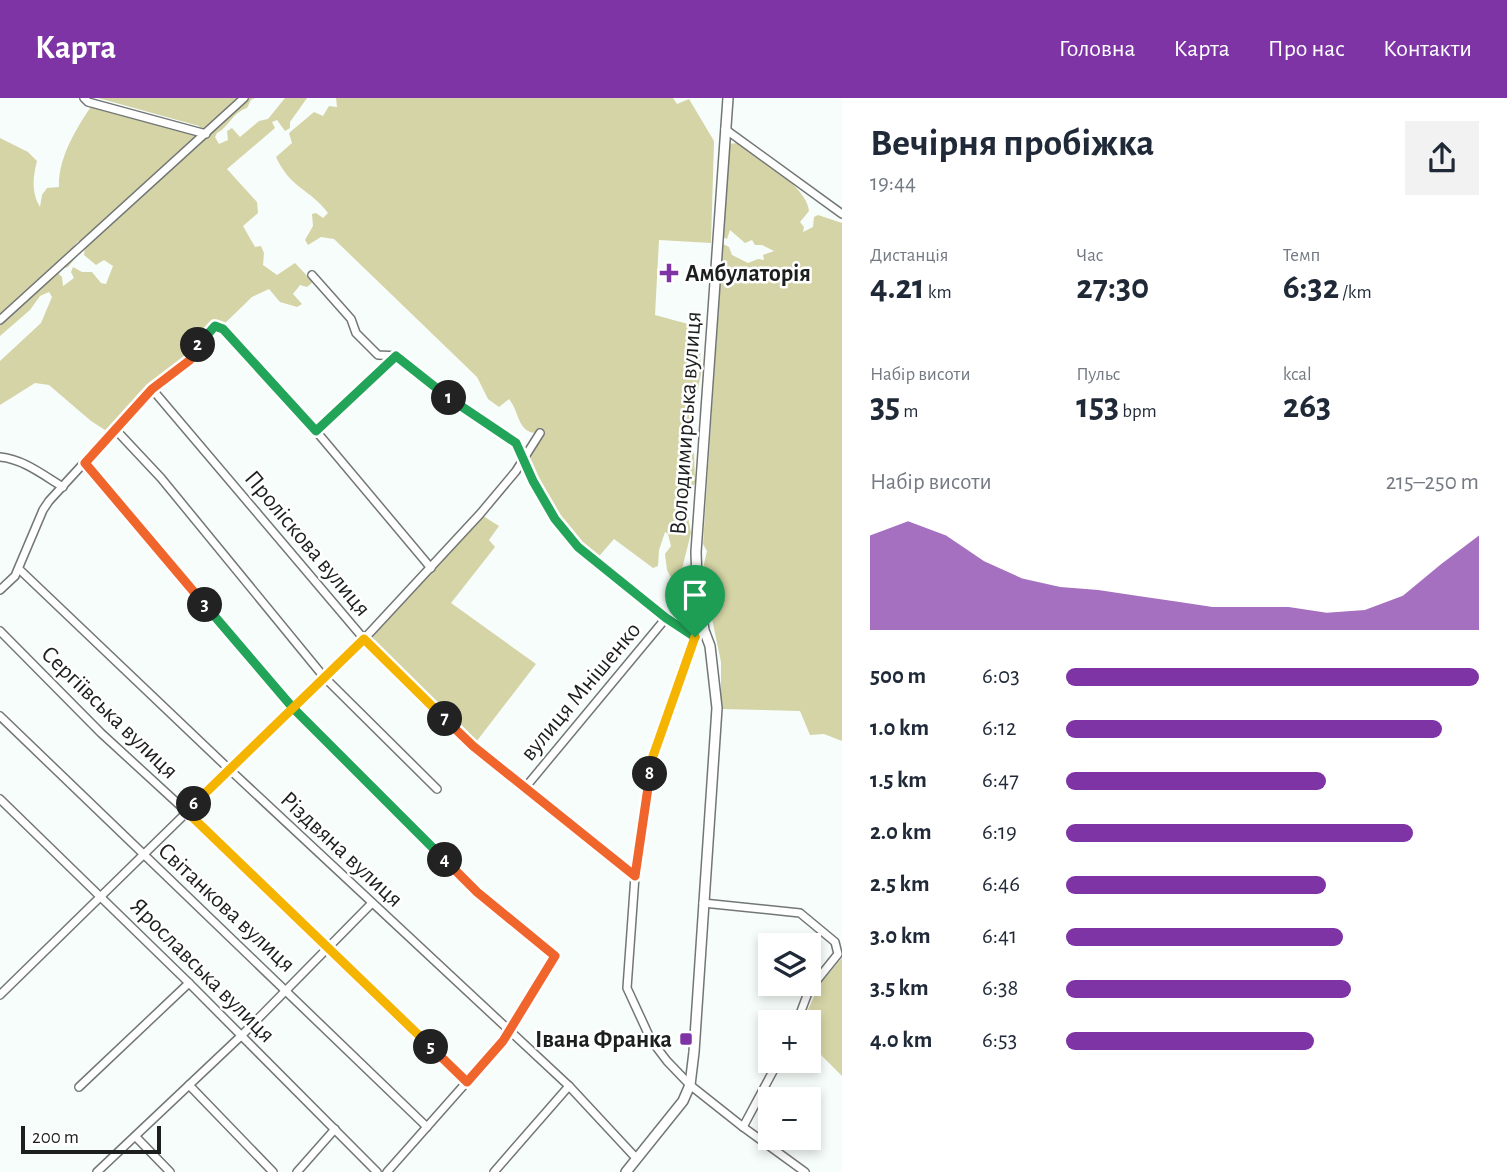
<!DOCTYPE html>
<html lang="uk">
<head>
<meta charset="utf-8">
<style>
  :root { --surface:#fff; --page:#f2f2f3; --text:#1f2937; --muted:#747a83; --accent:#7f34a6 }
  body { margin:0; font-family:"Alegreya Sans",sans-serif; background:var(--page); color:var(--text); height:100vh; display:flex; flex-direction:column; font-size:26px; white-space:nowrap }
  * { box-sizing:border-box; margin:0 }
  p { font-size:23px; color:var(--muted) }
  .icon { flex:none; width:38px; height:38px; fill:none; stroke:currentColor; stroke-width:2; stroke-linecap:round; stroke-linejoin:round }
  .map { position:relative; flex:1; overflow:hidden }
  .sheet { display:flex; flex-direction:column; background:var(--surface); width:665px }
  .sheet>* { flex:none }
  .controls { position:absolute; left:758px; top:835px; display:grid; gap:14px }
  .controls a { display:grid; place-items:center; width:63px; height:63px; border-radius:0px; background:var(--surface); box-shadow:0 4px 10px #0003; font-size:35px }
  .scale { position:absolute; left:21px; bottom:18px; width:140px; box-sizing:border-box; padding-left:7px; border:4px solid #1d1f1e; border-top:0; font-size:19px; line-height:24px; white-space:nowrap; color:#1d1f1e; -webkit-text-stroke:5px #fff; paint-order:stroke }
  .pin { position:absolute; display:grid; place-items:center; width:60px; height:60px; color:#fff; margin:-72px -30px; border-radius:50% 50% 50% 0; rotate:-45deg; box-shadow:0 0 7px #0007 }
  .pin .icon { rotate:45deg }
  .km { position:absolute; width:35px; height:35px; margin:-18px; border-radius:50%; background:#222; color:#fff; font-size:19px; line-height:35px; text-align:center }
  .round { display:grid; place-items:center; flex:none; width:74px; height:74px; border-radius:0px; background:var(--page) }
  .overview { display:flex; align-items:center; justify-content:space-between; height:119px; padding:0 28px }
  h1 { font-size:38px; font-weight:600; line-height:52px }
  .stats { display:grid; grid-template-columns:repeat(3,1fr); gap:10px; height:119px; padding:7px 28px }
  .stats div { display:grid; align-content:center }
  .stats b { font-size:35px; font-weight:600 }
  .stats small { font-size:19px; font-weight:400 }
  .stats p { font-size:19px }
  .chart { height:196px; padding:14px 28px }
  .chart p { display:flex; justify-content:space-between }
  .chart svg { width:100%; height:126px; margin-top:7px; fill:var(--accent); opacity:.7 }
  ul { padding:0 28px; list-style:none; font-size:23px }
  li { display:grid; grid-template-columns:112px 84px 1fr; align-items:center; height:52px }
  li i { height:18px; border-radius:9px; background:var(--accent) }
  header { display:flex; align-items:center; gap:42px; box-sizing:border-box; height:98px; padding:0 35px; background:var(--accent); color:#fff }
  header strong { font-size:33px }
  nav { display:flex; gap:38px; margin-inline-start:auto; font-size:24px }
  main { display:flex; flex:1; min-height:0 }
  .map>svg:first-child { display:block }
</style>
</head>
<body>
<header>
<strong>Карта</strong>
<nav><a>Головна</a><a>Карта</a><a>Про нас</a><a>Контакти</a></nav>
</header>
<main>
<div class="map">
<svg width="842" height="1074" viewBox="0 0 842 1074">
  <rect width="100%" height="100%" fill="#f7fdfa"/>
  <g fill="#d5d4a6" fill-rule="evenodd">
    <path d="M98,0H255L251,2L247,10C232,15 229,29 217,35L215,39L219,46L228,42L227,33L232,30L240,39L259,23L268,21L285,0H307L290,24V30L285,33L277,22L272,24L275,30L227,71L257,104L258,115L243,128L255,149L261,148L264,155L263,167L277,177L295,165L313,184L307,189L300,187L293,196L302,206L297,209L280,204L269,191L252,199L222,228L198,236L197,253L105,332L91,323L49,287L35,285L0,307V263L41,225L52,199L49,194L40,198L30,212L0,238V40L28,54L37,63C33,79 31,94 40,109L42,97L47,90L59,89C58,60 76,31 92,7L204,35L199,28ZM78,143L85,148L84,157L96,167L104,162L113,168L106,186L101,185L92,174H82L73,169L71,174L74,180L63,188L62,179L58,175L61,171L68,169L77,158L74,148Z"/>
    <path d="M336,0H673L677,6L689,1L714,43L711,145L659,142L655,217L699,229L701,276L689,336L683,335L680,341L694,353L695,385L685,402L691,435L677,491L667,472L665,456L671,448L668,436L665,434L659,452L658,468L653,470L614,441L594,464L578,449L523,364L540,335C517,337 520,314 509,301L499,309L488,301L477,279L334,141L321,139L308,147L305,142L313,128L312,116L316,115L323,120L328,115C310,91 290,90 276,59L292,45L289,35L314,14L323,18L329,8L337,9Z"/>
    <path d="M738,45C758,60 807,88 809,113L800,124L804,129L803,134L813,129L814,119L818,117L842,125V643L824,636L810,637L800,613L721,611V564L707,497L704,466L707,453L703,446L723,146L729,149L732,157L748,165L758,161L764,162L763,157L774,153L762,147H755L752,142L745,145L730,132L727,141L723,139L727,46Z"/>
    <polygon points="480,416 499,428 489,442 495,449 451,505 536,566 473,648 364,541"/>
    <polygon points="842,860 842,978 821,957 809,951 808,924 802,924 820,886"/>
  </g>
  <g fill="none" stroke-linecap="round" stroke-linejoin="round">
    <g stroke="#727775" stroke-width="10">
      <g id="minor">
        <polyline points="84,0 88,4 206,36"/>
        <polyline points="725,31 842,116"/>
        <polyline points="312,177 351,221 356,235 378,257 399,258 445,298 515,345 533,383 565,435 594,464 666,520 695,539"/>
        <polyline points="0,222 244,0"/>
        <polyline points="152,291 364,541 473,648 635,778"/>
        <polyline points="115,331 161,380 324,579 437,691"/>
        <polyline points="316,333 396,258"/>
        <path d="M0,359C23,361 43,377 63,389"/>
        <polyline points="85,365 293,609 477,794 556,858 503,943 387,1074"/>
        <polyline points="19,471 229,671 569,988 636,1060"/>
        <polyline points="0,492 15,478 43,412 49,403 152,291 190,262 195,252 215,228 223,231 316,333 431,470"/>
        <polyline points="704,532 695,539 652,661 635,778 627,890 651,942 667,963 690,987 743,1029 805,1074"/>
        <polyline points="0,533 101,635 186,713 467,984"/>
        <polyline points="0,618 427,1029"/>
        <polyline points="524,691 666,520"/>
        <polyline points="0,701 189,885 377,1074"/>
        <polyline points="703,805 800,815 835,844 838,856 809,892 797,924"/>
        <polyline points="0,897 364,541 480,416 516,373 540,335"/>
        <polyline points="189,987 273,1074"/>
        <polyline points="79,989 189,885"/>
        <polyline points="743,1029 779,962"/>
        <polyline points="136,1039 170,1074"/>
        <polyline points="97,1074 242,937 372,805"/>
        <polyline points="297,1074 335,1031"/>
        <polyline points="494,1074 569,988"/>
      </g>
    </g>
    <g stroke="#727775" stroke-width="12">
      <polyline id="major" points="626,1074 683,1003 690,987 694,954 717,610 710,548 704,532 697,483 696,454 728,0"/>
    </g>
    <use href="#minor" stroke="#fff" stroke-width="7"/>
    <use href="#major" stroke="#fff" stroke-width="9"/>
  </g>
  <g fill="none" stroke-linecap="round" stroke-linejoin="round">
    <g stroke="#fff" stroke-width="14">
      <polyline id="split-1" points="449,300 516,345 533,383 555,421 578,449 666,520 695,539"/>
    </g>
    <g stroke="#fff" stroke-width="14">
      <polyline id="split-2" points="198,247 215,228 223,231 316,333 396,258 449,300"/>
    </g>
    <g stroke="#fff" stroke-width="14">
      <polyline id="split-3" points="198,247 190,262 152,291 85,365 205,507"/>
    </g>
    <g stroke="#fff" stroke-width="14">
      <polyline id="split-4" points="205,507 293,610 445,762"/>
    </g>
    <g stroke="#fff" stroke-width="14">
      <polyline id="split-5" points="431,949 467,984 503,943 555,858 477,794 445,762"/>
    </g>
    <g stroke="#fff" stroke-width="14">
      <polyline id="split-6" points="194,706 186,713 431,949"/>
    </g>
    <g stroke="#fff" stroke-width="14">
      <polyline id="split-7" points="194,706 364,541 445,621"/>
    </g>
    <g stroke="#fff" stroke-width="14">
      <polyline id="split-8" points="445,621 473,648 635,778 650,676"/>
    </g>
    <g stroke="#fff" stroke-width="14">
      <polyline id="split-9" points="650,676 652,661 695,539"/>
    </g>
    <use href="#split-1" stroke="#22a559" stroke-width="9"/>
    <use href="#split-2" stroke="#22a559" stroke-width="9"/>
    <use href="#split-3" stroke="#f0652b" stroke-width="9"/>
    <use href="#split-4" stroke="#22a559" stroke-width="9"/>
    <use href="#split-5" stroke="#f0652b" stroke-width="9"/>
    <use href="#split-6" stroke="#f5b400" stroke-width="9"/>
    <use href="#split-7" stroke="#f5b400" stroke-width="9"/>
    <use href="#split-8" stroke="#f0652b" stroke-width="9"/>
    <use href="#split-9" stroke="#f5b400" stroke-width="9"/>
  </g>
  <g fill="#7f34a6" stroke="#fff" stroke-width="2.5">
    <path d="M665.5 164.5h7v7h7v7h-7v7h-7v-7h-7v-7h7z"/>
    <rect x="679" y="934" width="14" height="14" rx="3.5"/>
  </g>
  <g text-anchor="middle" stroke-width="5" stroke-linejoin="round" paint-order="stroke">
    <g font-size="24" font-weight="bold" fill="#1d1f1e" stroke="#fff" text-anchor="start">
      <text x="685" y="183">Амбулаторія</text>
      <text x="672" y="949" text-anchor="end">Івана Франка</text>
    </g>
    <g font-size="24" fill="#1d1f1e" stroke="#fff">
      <text transform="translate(685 325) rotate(-86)" y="8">Володимирська вулиця</text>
      <text transform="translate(308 445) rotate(50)" y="8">Проліскова вулиця</text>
      <text transform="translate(580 593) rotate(-50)" y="8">вулиця Мнішенко</text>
      <text transform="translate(110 614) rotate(44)" y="8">Сергіївська вулиця</text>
      <text transform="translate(342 751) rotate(43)" y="8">Різдвяна вулиця</text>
      <text transform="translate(227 809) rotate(43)" y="8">Світанкова вулиця</text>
      <text transform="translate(203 872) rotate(45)" y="8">Ярославська вулиця</text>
    </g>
  </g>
</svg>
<div class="controls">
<a><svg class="icon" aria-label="layers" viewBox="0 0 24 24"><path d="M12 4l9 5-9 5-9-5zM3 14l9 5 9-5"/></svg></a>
<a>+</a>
<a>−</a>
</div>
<div class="scale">200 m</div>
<div class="pin" style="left:695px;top:539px;background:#1e9e55"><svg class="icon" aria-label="arrive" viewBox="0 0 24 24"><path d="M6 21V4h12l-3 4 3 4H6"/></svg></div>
<b class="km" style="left:449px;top:300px">1</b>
<b class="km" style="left:198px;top:247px">2</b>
<b class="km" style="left:205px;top:507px">3</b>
<b class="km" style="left:445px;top:762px">4</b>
<b class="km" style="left:431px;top:949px">5</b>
<b class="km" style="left:194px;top:706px">6</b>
<b class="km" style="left:445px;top:621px">7</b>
<b class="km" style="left:650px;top:676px">8</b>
</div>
<section class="sheet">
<div class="overview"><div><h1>Вечірня пробіжка</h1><p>19:44</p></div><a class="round"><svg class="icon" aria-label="share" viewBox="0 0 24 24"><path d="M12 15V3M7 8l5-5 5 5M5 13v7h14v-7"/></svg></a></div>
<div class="stats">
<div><p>Дистанція</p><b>4.21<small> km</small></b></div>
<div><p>Час</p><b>27:30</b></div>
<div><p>Темп</p><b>6:32<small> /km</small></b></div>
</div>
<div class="stats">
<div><p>Набір висоти</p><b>35<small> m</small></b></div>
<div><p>Пульс</p><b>153<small> bpm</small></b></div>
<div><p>kcal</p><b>263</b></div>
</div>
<div class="chart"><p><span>Набір висоти</span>215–250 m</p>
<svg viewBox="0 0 160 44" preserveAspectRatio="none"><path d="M0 44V11L10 6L20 11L30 20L40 26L50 29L60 30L70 32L80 34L90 36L100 36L110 36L120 38L130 37L140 32L150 21L160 11V44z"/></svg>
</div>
<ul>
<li><b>500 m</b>6:03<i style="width:100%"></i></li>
<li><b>1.0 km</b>6:12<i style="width:91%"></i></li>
<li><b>1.5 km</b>6:47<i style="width:63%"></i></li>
<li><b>2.0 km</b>6:19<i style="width:84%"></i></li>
<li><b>2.5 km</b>6:46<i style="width:63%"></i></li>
<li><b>3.0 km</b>6:41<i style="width:67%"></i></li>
<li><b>3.5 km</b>6:38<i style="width:69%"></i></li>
<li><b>4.0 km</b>6:53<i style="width:60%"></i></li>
</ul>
</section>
</main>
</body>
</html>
